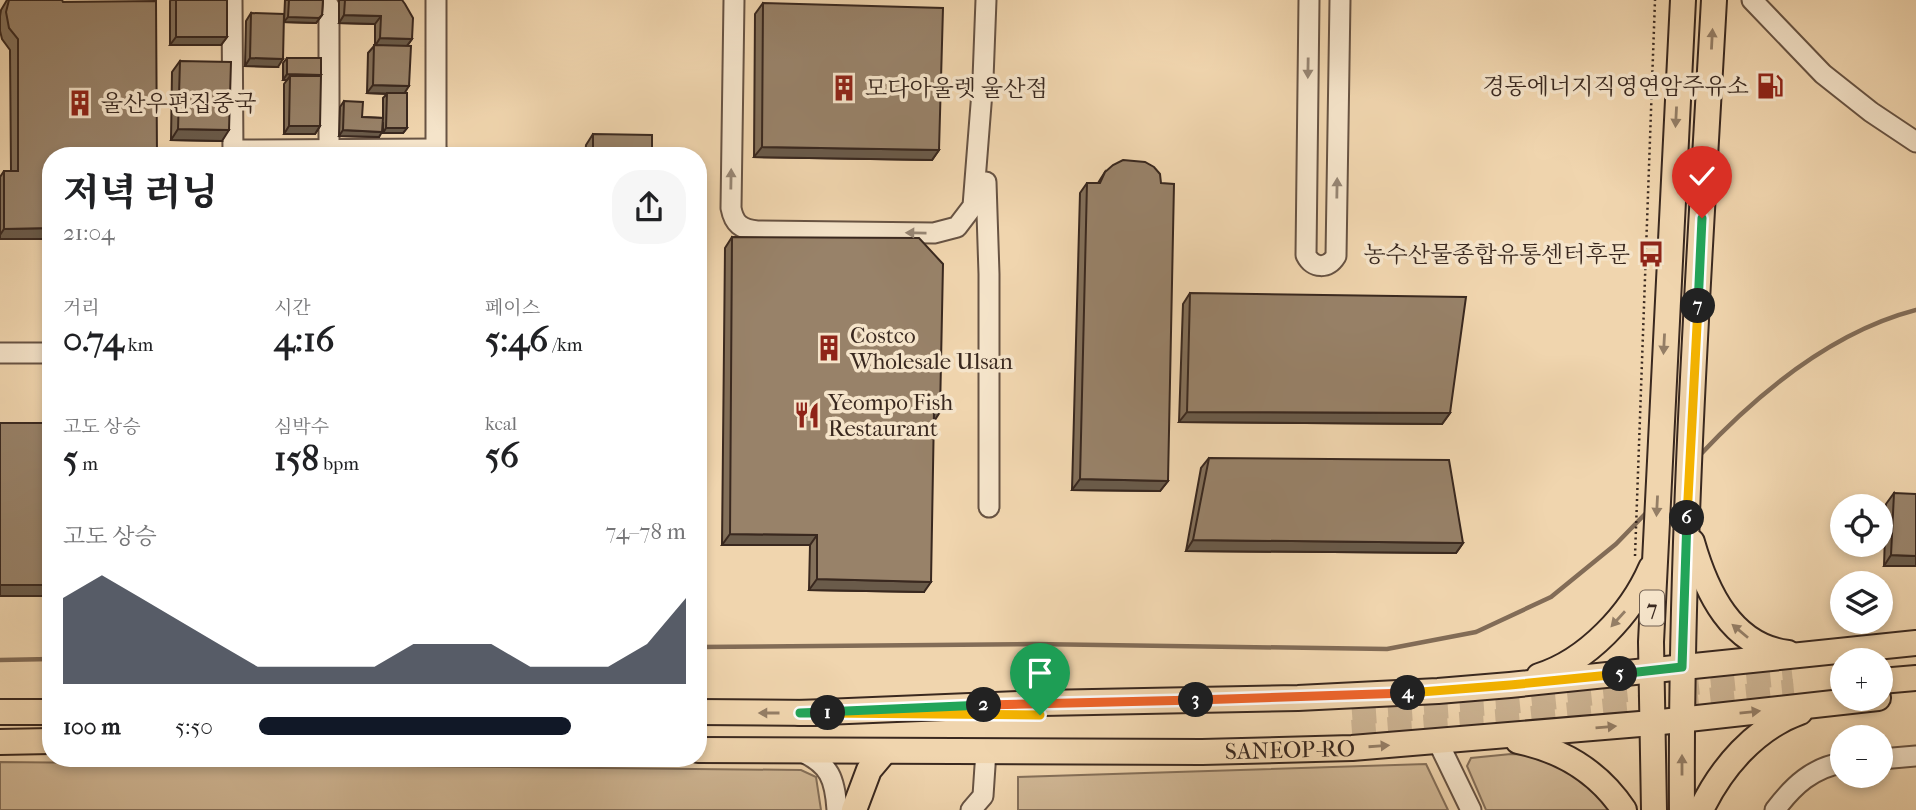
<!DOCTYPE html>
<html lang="ko">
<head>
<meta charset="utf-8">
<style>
  :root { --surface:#fff; --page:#f6f6f6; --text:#202124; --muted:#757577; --accent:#111827 }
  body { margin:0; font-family:"IM FELL French Canon","Noto Serif KR",serif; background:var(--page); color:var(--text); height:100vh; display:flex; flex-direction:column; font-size:26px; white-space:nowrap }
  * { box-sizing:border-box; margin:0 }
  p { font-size:23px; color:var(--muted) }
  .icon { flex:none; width:38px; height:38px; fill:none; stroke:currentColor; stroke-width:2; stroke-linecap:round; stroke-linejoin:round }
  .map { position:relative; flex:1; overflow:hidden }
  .drawer { position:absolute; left:42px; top:147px; width:665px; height:620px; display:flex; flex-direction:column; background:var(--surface); border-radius:28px; box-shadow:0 4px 10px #0003 }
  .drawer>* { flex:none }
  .buttons { position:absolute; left:1830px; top:494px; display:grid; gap:14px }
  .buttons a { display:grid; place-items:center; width:63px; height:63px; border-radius:50%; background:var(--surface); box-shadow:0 4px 10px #0003; font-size:35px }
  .pin { position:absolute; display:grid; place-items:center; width:60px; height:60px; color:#fff; margin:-72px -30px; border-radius:50% 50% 50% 0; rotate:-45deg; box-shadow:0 0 7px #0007 }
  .pin .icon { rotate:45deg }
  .km { position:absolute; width:35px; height:35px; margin:-18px; border-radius:50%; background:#222; color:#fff; font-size:19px; line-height:35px; text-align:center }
  .round { display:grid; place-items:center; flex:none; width:74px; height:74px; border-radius:28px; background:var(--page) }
  .summary { display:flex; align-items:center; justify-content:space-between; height:119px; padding:0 21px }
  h1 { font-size:38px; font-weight:800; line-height:52px }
  .metrics { display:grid; grid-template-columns:repeat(3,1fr); gap:10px; height:119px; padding:7px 21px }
  .metrics div { display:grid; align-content:center }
  .metrics b { font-size:35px; font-weight:800 }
  .metrics small { font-size:19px; font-weight:400 }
  .metrics p { font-size:19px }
  .chart { height:196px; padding:14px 21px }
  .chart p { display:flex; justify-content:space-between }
  .chart svg { width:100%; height:126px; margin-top:7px; fill:var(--accent); opacity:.7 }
  ul { padding:0 21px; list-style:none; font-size:23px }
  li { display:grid; grid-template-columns:112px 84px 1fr; align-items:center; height:52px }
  li i { height:18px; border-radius:9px; background:var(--accent) }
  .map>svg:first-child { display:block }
</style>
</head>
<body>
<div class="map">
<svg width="1916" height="810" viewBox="0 0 1916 810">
  <rect width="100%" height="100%" fill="#f0d5ae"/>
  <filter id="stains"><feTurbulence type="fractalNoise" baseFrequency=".00286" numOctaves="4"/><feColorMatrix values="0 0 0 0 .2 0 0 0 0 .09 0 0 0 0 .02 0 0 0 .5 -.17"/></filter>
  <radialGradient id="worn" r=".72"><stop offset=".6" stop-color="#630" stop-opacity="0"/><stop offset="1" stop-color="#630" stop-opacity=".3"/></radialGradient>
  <g fill="#d1b896" stroke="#85705a" stroke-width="2">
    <polygon points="1511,754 1538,755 1559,762 1614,810 1486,810 1467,766 1471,758"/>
    <polygon points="0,762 801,770 816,777 821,810 0,810"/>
    <polygon points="1426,764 1448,810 1018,810 1018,777"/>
  </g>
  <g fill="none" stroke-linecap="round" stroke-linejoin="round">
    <g stroke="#826c57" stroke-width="4.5">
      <path d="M1699,456C1758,393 1831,332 1916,310"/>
      <polyline points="698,647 1033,644 1387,649 1476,632 1551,597 1616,544 1648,511"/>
      <polyline points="0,660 51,659"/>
    </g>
    <g stroke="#cbb291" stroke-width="24" stroke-dasharray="24 12" stroke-linecap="butt">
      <polyline points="1352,713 1510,702 1792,673"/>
      <polyline points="1352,732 1512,720 1794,691"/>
    </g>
    <g stroke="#675343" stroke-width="23">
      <g id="minor">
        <polyline points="232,0 233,156"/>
        <path d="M734,0L731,208C734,224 741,229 757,231L934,233L957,227L973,206L983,79L986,0"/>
        <path d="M1309,0L1306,255C1313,269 1328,269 1336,256L1340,0"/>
        <polyline points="1752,0 1823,74 1871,112 1916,142"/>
        <polyline points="329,6 329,156"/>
        <polyline points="233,150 436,149"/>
        <polyline points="436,156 436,0"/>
        <polyline points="986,182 989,274 989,507"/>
        <polyline points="0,353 51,353"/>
        <polyline points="1438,742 1471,810"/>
        <path d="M800,751C830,764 835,779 837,810"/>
        <polyline points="1881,759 1916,756"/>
        <polyline points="971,810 983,796 986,751"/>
        <path d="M1775,810C1793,786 1813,767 1843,763"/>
      </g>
    </g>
    <g stroke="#39281f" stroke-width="28">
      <g id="major">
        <path d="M1692,542C1706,591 1731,646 1788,653"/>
        <path d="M1539,676C1587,661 1631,614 1651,568"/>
        <polyline points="1881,681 1916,678"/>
        <polyline points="0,712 51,712"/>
        <polyline points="698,712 816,713"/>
        <polyline points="800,713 1042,703 1298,698 1438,691 1510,685 1916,643"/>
        <path d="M1518,741C1562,750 1598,771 1624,810"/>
        <polyline points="0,742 51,741"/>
        <path id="s1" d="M698,750L1202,752L1352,748L1652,723L1878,698"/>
        <polyline points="854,810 869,770 885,751"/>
        <polyline points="1654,810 1651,642 1683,0"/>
        <path d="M1682,810C1680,540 1699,270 1714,0"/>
        <path d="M1701,810C1721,768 1755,728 1800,712"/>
      </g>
    </g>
    <polyline stroke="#39281f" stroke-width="2.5" stroke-dasharray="2 3.5" stroke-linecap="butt" points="1635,556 1655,0"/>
    <use href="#minor" stroke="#f5e4ca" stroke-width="19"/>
    <use href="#major" stroke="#f0d5ae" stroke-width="24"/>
  </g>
  <g fill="#83705a" stroke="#39281f" stroke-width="2">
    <polygon points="7,0 62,0 51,156 51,239 0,239 0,177 4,171 11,171 10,50 2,39 0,31 0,16 1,10"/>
    <polygon points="171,0 227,0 227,37 221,45 170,45 170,1"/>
    <polygon points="285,0 323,0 322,15 316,23 284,22"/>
    <polygon points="339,0 402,0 412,39 407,46 404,93 407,128 403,133 383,133 383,122 379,137 339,136 340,107 344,101 362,117 383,118 383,98 387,94 367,93 368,53 375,45 375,24 339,23"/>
    <polygon points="763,3 939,150 932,160 754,157 755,14"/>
    <polygon points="251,13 278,67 245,66 246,21"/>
    <polygon points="287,58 320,76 320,126 315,134 284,134 284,84 287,80 283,80 283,63"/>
    <polygon points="180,61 222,141 171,140 172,72"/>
    <polygon points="593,134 652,156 585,156 586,145"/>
    <polygon points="1105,172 1168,481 1160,491 1072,490 1080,193 1087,183 1098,183"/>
    <polygon points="732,237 934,421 924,592 809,590 810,545 722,545 725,248"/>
    <polygon points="1190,293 1450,413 1442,424 1179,422 1183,304"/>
    <polygon points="1209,458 1463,543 1456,553 1186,551 1201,468"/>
    <polygon points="1894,493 1916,566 1884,566 1886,504"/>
  </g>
  <g fill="#6a5b4a" stroke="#39281f" stroke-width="2">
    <polygon points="322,15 316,23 284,22 288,17"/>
    <polygon points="344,15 381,16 375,24 339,23"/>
    <polygon points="176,37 227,37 221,45 170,45"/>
    <polygon points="380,38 412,39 406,47 375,46"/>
    <polygon points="250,58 283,59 278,67 245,66"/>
    <polygon points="287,74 321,75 317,80 290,76 287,80 283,80"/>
    <polygon points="373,85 409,86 404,94 367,93"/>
    <polygon points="289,126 320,126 315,134 284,134"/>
    <polygon points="386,128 407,128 403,133 383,133"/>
    <polygon points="178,129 229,130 222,141 171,140"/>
    <polygon points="343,130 382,132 379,137 339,136"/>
    <polygon points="762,147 939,150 932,160 754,157"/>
    <polygon points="51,228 51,239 0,239 0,235 4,229"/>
    <polygon points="934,412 940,412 933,423"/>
    <polygon points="1187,412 1450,413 1442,424 1179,422"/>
    <polygon points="1080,479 1168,481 1160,491 1072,490"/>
    <polygon points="730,534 817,535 810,545 722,545"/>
    <polygon points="1193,540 1463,543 1456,553 1186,551"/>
    <polygon points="1891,555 1916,556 1916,566 1884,566"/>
    <polygon points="817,579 931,582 924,592 809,590"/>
    <rect x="0" y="585" width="51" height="11"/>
  </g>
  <g fill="#988269" stroke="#39281f" stroke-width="2">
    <polygon points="9,0 62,0 63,2 156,1 157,156 51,156 51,228 4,229 4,171 18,171 18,39 9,28 6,12"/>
    <rect x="176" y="0" width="51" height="37"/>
    <polygon points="289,0 323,0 322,15 319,18 288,17"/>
    <polygon points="345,0 402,0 405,4 413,18 412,39 380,38 381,16 344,15"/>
    <polygon points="763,3 943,8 939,150 762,147"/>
    <polygon points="251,13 284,14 283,59 250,58"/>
    <polygon points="374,45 411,46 409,86 373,85"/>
    <polygon points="287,58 321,58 321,75 287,74"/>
    <polygon points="180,61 231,62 229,130 178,129"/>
    <polygon points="290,76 321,76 320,126 289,126"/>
    <polygon points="387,93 407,93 407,128 386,128"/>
    <polygon points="344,101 363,102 362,117 383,118 382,132 343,130"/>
    <polygon points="593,134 652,135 652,156 593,156"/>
    <polygon points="279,148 325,149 324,156 279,156"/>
    <polygon points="1123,160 1145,162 1154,167 1160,174 1161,183 1174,184 1168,481 1080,479 1087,183 1100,183 1105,172 1113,165"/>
    <polygon points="732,237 919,238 943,264 940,412 934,412 931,582 817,579 817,535 730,534"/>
    <polygon points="1190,293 1466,297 1450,413 1187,412"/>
    <rect x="0" y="423" width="51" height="162"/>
    <polygon points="1209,458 1449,460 1463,543 1193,540"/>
    <polygon points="1894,493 1916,494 1916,556 1891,555"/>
  </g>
  <defs><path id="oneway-solid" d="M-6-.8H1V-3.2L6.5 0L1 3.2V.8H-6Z" transform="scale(1.75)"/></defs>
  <g fill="#947e66">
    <use href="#oneway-solid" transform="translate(1712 39) rotate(-87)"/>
    <use href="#oneway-solid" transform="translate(1676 117) rotate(93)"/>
    <use href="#oneway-solid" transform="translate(1664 344) rotate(93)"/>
    <use href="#oneway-solid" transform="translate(1657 506) rotate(93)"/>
    <use href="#oneway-solid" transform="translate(1618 619) rotate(132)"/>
    <use href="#oneway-solid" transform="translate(1740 631) rotate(-140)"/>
    <use href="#oneway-solid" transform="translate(1750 712) rotate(-6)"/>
    <use href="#oneway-solid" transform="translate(769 713) rotate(-180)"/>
    <use href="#oneway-solid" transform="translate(1606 727) rotate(-5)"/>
    <use href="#oneway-solid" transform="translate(1379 746) rotate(-4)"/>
    <use href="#oneway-solid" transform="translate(1682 765) rotate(-90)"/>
  </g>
  <g fill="#978674">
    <use href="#oneway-solid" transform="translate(1308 68) rotate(91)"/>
    <use href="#oneway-solid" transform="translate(731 179) rotate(-89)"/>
    <use href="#oneway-solid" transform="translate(1337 188) rotate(-89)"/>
    <use href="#oneway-solid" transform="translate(916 233) rotate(-179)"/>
  </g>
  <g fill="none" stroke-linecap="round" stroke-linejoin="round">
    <g stroke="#fff" stroke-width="14">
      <polyline id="split-1" points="828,713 1040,715"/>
    </g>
    <g stroke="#fff" stroke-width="14">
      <polyline id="split-2" points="828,713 800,713 984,705"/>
    </g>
    <g stroke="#fff" stroke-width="14">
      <polyline id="split-3" points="984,705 1196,700"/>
    </g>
    <g stroke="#fff" stroke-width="14">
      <polyline id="split-4" points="1196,700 1408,693"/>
    </g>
    <g stroke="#fff" stroke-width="14">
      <polyline id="split-5" points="1408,693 1510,685 1620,674"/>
    </g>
    <g stroke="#fff" stroke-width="14">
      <polyline id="split-6" points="1620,674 1682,667 1687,518"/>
    </g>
    <g stroke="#fff" stroke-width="14">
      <polyline id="split-7" points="1687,518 1698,306"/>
    </g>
    <g stroke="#fff" stroke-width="14">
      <polyline id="split-8" points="1698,306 1702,218"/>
    </g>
    <use href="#split-1" stroke="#f5b400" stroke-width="9"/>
    <use href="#split-2" stroke="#22a559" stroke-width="9"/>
    <use href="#split-3" stroke="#f0652b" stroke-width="9"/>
    <use href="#split-4" stroke="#f0652b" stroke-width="9"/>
    <use href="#split-5" stroke="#f5b400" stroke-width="9"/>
    <use href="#split-6" stroke="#22a559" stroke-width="9"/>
    <use href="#split-7" stroke="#f5b400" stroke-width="9"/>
    <use href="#split-8" stroke="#22a559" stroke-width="9"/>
  </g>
  <defs>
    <g id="fuel-bare" transform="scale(2.1)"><path d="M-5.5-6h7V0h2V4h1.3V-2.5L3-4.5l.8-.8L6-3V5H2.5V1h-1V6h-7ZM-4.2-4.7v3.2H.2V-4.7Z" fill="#8f2418" stroke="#f5e4ca" stroke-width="2.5" paint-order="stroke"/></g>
    <g id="building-bare" transform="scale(2.1)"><path d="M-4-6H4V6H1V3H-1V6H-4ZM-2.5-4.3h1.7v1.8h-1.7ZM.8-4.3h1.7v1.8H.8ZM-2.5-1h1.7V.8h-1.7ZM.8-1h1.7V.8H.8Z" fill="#8f2418" stroke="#f5e4ca" stroke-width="2.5" paint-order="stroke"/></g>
    <g id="bus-bare" transform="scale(2.1)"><path d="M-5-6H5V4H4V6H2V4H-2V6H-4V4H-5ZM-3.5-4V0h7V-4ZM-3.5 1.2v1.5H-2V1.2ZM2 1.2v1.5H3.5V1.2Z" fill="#8f2418" stroke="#f5e4ca" stroke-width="2.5" paint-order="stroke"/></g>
    <g id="restaurant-bare" transform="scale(2.1)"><path d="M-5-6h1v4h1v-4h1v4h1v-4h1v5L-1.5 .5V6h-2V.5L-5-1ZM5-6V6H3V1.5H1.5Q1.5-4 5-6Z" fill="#8f2418" stroke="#f5e4ca" stroke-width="2.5" paint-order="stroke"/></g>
  </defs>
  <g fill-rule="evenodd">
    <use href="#fuel-bare" x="1770" y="86"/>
    <use href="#building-bare" x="844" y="88"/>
    <use href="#building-bare" x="80" y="103"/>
    <use href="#bus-bare" x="1651" y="254"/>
    <use href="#building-bare" x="829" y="348"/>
    <use href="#restaurant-bare" x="807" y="415"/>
  </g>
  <g text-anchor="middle" stroke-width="7" stroke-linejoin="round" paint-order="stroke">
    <rect fill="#f5e4ca" stroke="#716052" stroke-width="2" x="1640" y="590.5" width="24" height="35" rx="5"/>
    <g font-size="21" font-weight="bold" fill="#39281f">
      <text x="1652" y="615">7</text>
    </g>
    <g font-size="23" fill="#39281f" stroke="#f5e4ca" text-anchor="start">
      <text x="1749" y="94" text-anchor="end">경동에너지직영연암주유소</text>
      <text x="865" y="96">모다아울렛 울산점</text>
      <text x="101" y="111">울산우편집중국</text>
      <text x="1630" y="262" text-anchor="end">농수산물종합유통센터후문</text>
      <text x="850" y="343">Costco<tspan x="850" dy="26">Wholesale Ulsan</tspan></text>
      <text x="828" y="410">Yeompo Fish<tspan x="828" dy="26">Restaurant</tspan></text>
    </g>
    <g font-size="23" fill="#39281f" stroke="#f5e4ca">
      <text dy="8" stroke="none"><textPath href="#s1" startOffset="592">SANEOP-RO</textPath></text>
    </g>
  </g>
  <rect width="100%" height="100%" filter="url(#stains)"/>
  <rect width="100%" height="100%" fill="url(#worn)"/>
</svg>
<div class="buttons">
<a><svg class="icon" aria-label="locate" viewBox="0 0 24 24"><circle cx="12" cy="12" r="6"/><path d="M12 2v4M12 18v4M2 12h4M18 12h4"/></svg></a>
<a><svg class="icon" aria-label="layers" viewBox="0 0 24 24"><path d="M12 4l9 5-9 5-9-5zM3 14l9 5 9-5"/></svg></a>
<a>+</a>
<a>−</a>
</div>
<div class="pin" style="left:1040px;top:715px;background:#1e9e55"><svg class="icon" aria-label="arrive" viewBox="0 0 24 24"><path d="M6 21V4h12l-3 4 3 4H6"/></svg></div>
<div class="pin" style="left:1702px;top:218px;background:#d93025"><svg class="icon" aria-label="check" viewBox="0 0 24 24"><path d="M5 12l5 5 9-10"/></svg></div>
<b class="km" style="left:828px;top:713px">1</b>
<b class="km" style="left:984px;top:705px">2</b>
<b class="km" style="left:1196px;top:700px">3</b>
<b class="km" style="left:1408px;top:693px">4</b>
<b class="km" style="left:1620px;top:674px">5</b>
<b class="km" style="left:1687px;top:518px">6</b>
<b class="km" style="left:1698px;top:306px">7</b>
<section class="drawer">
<div class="summary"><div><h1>저녁 러닝</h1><p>21:04</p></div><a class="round"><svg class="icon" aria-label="share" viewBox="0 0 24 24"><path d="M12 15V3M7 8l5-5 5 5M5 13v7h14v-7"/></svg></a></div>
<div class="metrics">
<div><p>거리</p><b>0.74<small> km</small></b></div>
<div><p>시간</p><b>4:16</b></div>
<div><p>페이스</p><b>5:46<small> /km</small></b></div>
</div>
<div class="metrics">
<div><p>고도 상승</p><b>5<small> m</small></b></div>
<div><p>심박수</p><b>158<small> bpm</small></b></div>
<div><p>kcal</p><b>56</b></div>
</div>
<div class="chart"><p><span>고도 상승</span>74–78 m</p>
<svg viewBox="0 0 160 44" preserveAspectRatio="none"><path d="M0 44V14L10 6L20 14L30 22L40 30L50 38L60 38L70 38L80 38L90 30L100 30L110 30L120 38L130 38L140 38L150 30L160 14V44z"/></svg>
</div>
<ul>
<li><b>100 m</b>5:50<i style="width:73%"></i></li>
</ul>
</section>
</div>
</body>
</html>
